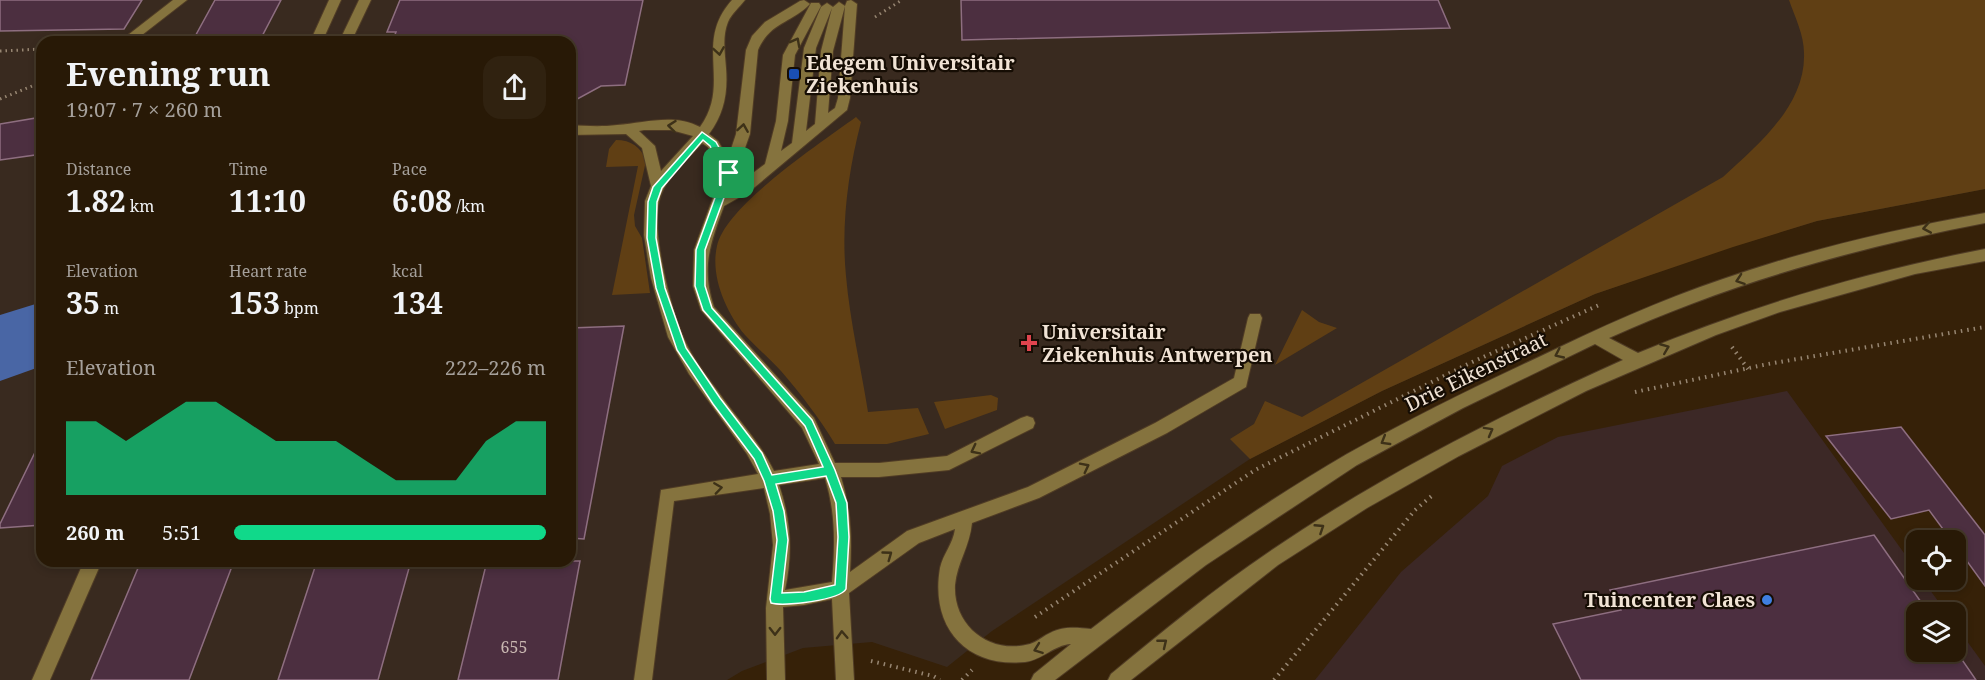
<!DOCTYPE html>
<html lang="en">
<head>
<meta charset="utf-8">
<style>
  :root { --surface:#281906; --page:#302210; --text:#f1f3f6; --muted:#a5a09b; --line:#443828; --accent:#10d98a }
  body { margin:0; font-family:"Noto Serif",serif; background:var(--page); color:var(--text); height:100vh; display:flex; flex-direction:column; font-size:22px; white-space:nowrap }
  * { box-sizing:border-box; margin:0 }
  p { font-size:20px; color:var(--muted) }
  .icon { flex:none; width:33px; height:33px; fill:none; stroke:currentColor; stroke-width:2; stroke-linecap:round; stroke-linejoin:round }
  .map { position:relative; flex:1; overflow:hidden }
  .panel { position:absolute; left:36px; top:36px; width:540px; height:531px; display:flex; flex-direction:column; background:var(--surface); border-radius:18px; box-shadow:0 3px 9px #0003,0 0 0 2px var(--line) }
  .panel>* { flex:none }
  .buttons { position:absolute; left:1906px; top:530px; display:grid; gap:12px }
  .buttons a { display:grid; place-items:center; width:60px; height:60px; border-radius:12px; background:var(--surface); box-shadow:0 3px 9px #0003,0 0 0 2px var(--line); font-size:30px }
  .pin { position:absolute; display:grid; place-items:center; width:51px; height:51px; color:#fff; margin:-26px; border-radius:12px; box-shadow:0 3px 9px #0006 }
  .round { display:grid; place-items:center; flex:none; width:63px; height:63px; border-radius:18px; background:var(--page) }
  .overview { display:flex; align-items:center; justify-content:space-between; height:102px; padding:0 30px }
  h1 { font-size:33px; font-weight:700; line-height:45px }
  .stats { display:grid; grid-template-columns:repeat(3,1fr); gap:9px; height:102px; padding:6px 30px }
  .stats div { display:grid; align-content:center }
  .stats b { font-size:30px; font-weight:700 }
  .stats small { font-size:16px; font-weight:400 }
  .stats p { font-size:16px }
  .chart { height:168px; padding:12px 30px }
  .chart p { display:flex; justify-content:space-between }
  .chart svg { width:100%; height:108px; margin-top:6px; fill:var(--accent); opacity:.7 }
  ul { padding:0 30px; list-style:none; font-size:20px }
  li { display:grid; grid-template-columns:96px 72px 1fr; align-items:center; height:45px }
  li i { height:15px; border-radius:8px; background:var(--accent) }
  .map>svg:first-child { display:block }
</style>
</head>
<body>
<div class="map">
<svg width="1985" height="680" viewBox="0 0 1985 680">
  <rect width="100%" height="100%" fill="#362108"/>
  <polygon fill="#3c2826" points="1787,391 1917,571 1917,579 1922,579 1946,612 1917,612 1917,651 1956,651 1956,626 1985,666 1985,680 1315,680 1401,572 1488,496 1502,466 1558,437"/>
  <path fill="#392a1f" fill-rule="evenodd" d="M0,0H1985V189L1817,221L1724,249L1595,294L1382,391L1250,459L992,631L947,667L872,642L803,648L742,671L727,680H0ZM42,42H570V561H42Z"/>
  <g fill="#603f14">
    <path d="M1789,0H1985V189L1817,221L1733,247L1595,294L1382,391L1250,459L1230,439L1254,424L1265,401L1302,417L1723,177C1758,145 1806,105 1804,53C1804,35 1795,17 1789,0Z"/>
    <path d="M856,117L861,122C848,172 841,225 846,276C850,322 861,367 868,412L918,408L929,434L887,444H835C819,418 801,394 781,371C769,358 756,347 745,335C726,312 710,276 717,246C726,205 822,142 856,117Z"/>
    <path d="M616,140C631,140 641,147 646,161L634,215L635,226L642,238L650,293L612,295L638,166L606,167L609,149Z"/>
    <polygon points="1302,310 1319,322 1337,328 1275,365"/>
    <polygon points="991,395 998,398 997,410 945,429 934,402"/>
  </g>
  <polygon fill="#4966a5" points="42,302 42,366 0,381 0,315"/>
  <g fill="#4c2f40" stroke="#8e6e80" stroke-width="1.5">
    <polygon points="0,0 142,0 124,29 0,31"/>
    <polygon points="215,0 281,0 259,42 192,42"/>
    <polygon points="400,0 643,0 625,85 601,86 570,103 570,42 392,42 396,32 387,32"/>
    <polygon points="961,0 1438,0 1450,28 962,40"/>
    <polygon points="42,117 42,154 0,160 0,124"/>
    <polygon points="624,326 584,539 570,538 570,328"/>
    <polygon points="1901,427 1985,535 1985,586 1956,546 1956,540 1951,540 1929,510 1891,519 1826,436"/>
    <polygon points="42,438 42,525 0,528 0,524"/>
    <polygon points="1874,535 1928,612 1917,612 1917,651 1956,651 1976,680 1581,680 1553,624 1621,610 1610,590"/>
    <polygon points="141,561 234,561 189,680 91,680"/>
    <polygon points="317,561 411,561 378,680 278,680"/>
    <polygon points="487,561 580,561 558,680 458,680"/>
  </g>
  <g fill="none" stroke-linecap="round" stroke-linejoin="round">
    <g stroke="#503c25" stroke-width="2">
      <g id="minor">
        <polygon points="173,0 187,0 133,42 119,42"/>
        <polygon points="329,0 341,0 322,42 310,42"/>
        <polygon points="359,0 371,0 351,42 339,42"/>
        <path d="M732,0H745C739,8 732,13 728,22C722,37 725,53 726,68C728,93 724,114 709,134L718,141L728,158L736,134L746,50L752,36L765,22L800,1L804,0L810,4C792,23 770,22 758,50L750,134L730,190L765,164L776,121L783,55L811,3H819L821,6L795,55L788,121L781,151L792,143L804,48L821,7L827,3L833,7L839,2L845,6L847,1L851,0L857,4L850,98L847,110L749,192L724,206C710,244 701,268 714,307L814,418L835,463H879L947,456L1021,418L1027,416L1033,418L1035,423L1033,428L949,470L879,477H841C851,510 852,538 850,572L907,531L1028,487L1155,423L1234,378L1248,318L1250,314H1260L1262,318L1246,387L1167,433L1039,498L972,523C970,546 957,563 955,585C953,626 990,655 1030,644C1036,642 1041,638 1046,635C1061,626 1074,627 1091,629C1173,566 1258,506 1347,454C1410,419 1474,387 1539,357C1599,328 1660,300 1723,279C1809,249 1896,229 1985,213V223C1855,248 1730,283 1609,338L1638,353C1751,306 1865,272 1985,249V261L1915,274L1780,312L1716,335L1586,391L1459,456L1367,508L1278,565L1131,680H1108L1111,674C1162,632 1214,589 1269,552C1380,476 1501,415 1623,360L1595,344L1463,408L1357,465L1206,565L1055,680H1031L1034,674L1071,644C1054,645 1042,660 1025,662C965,668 930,626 940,568C943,554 953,544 955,529L919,543L849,593L854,680H836L832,599L804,605L783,607L785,680H767L766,608L773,545L770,514L764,488L674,501L652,680H634L661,490L758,474L747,454L689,374L668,337L651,278L644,235L645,201L651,186L642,148L626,134L570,135V125C586,126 601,127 617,125C644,123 674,113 700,127C732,83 693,43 732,0ZM845,6L838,98L835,108L828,113L833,51ZM832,8L821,51L815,124L806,131L816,48ZM644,130H671L693,136L661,171L655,146L639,131ZM702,143L708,147L722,173L694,250L693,286L701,310L802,428L819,464L774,471C760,442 737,419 719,393C708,378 696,363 688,347C672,316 651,235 659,201C665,177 687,160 702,143ZM825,478C836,514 835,546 832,582L785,590C793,554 791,520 779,485Z"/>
        <polygon points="84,561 102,561 50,680 32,680"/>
      </g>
    </g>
    <g stroke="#978672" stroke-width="3" stroke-dasharray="1.5 4" stroke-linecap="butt">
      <polyline points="875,17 902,0"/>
      <polyline points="83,42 102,41"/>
      <polyline points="0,51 42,49"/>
      <polyline points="0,99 42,82"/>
    </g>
    <g stroke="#978672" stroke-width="4" stroke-dasharray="1.5 5" stroke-linecap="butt">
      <polyline points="1732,347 1748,369"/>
      <polyline points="1635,392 1768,364 1985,327"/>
      <polyline points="1035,617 1255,470 1470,363 1599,305"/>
      <polyline points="871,661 933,676 940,680"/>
      <polyline points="962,680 972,670"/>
      <polyline points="1274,680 1415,510 1434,494"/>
    </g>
    <use href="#minor" fill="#85733e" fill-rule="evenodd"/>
  </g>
  <defs><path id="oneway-chevron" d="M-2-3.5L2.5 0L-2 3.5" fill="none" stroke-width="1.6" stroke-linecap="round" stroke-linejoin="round" transform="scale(1.5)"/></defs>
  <g stroke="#3d3118">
    <use href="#oneway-chevron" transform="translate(796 42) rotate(-62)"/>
    <use href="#oneway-chevron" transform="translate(719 51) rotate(81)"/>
    <use href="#oneway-chevron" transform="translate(672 126) rotate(-174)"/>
    <use href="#oneway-chevron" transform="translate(743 128) rotate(-81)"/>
    <use href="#oneway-chevron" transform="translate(1927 228) rotate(170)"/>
    <use href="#oneway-chevron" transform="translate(1740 280) rotate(161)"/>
    <use href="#oneway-chevron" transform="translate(1665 348) rotate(-22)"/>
    <use href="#oneway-chevron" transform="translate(1559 354) rotate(155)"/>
    <use href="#oneway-chevron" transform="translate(1489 431) rotate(-29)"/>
    <use href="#oneway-chevron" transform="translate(1385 441) rotate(149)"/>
    <use href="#oneway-chevron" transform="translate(975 450) rotate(153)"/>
    <use href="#oneway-chevron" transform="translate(1085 467) rotate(-27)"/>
    <use href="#oneway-chevron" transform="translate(718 488) rotate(-8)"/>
    <use href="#oneway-chevron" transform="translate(1320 528) rotate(-33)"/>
    <use href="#oneway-chevron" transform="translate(888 555) rotate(-36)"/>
    <use href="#oneway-chevron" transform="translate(775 631) rotate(90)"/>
    <use href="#oneway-chevron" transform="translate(842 635) rotate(-93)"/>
    <use href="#oneway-chevron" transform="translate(1163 643) rotate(-39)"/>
    <use href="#oneway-chevron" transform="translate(1038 649) rotate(160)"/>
  </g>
  <path fill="#10d98a" stroke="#fff" stroke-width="1.5" fill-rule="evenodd" d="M702,132L716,142L733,173L705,250V286L712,308L812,420L835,470L847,503L849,537L846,589C840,600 784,607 771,603L770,599L777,540L773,511L764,481L754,459L713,404L677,350L656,288L647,238L648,202L653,187ZM703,140L710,146L724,173L696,250L695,286L703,310L805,426L823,467L772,475L762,453L720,398L686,348L665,288L656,238L657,202L662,188ZM826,476L836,503L838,537L835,585L804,592L782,593L788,540L784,511L776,484Z"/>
  <rect fill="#1a4fb4" stroke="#160d04" stroke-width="2" x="788" y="68" width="12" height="12" rx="3"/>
  <path fill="#e0444e" stroke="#160d04" stroke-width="2" d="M1026 334h6v6h6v6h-6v6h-6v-6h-6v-6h6z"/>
  <circle fill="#3f7fe0" stroke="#160d04" stroke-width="2" cx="1767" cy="600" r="6"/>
  <g text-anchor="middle" stroke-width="4.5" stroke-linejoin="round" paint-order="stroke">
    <g font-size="16" fill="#c8b6b0">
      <text x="514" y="653">655</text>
    </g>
    <g font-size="20" font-weight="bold" fill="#f1e3d5" stroke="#160d04" text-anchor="start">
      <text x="806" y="70">Edegem Universitair<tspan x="806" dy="23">Ziekenhuis</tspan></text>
      <text x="1042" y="339">Universitair<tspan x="1042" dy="23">Ziekenhuis Antwerpen</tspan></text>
      <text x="1755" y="607" text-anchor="end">Tuincenter Claes</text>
    </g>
    <g font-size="20" fill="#f1e3d5" stroke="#160d04">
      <text transform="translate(1476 372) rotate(-26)" y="7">Drie Eikenstraat</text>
    </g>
  </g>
</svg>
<div class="buttons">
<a><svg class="icon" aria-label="locate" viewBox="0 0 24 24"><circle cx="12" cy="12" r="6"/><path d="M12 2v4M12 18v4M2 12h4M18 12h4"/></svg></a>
<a><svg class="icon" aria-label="layers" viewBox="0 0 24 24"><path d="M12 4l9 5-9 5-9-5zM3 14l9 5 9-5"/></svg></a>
</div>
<div class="pin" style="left:729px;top:173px;background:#1e9e55"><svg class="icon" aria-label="arrive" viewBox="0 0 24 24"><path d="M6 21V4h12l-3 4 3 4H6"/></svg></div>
<section class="panel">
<div class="overview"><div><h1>Evening run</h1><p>19:07 · 7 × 260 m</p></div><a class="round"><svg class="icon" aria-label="share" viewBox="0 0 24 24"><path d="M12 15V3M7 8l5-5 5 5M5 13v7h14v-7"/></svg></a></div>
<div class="stats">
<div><p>Distance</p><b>1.82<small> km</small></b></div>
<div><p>Time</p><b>11:10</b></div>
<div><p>Pace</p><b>6:08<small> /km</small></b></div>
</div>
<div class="stats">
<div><p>Elevation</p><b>35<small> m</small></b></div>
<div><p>Heart rate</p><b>153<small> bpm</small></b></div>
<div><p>kcal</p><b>134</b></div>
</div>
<div class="chart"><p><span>Elevation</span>222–226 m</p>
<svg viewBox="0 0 160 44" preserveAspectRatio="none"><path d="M0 44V14L10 14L20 22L30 14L40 6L50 6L60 14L70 22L80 22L90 22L100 30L110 38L120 38L130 38L140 22L150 14L160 14V44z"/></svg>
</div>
<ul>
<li><b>260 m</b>5:51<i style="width:100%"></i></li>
</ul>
</section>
</div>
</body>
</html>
